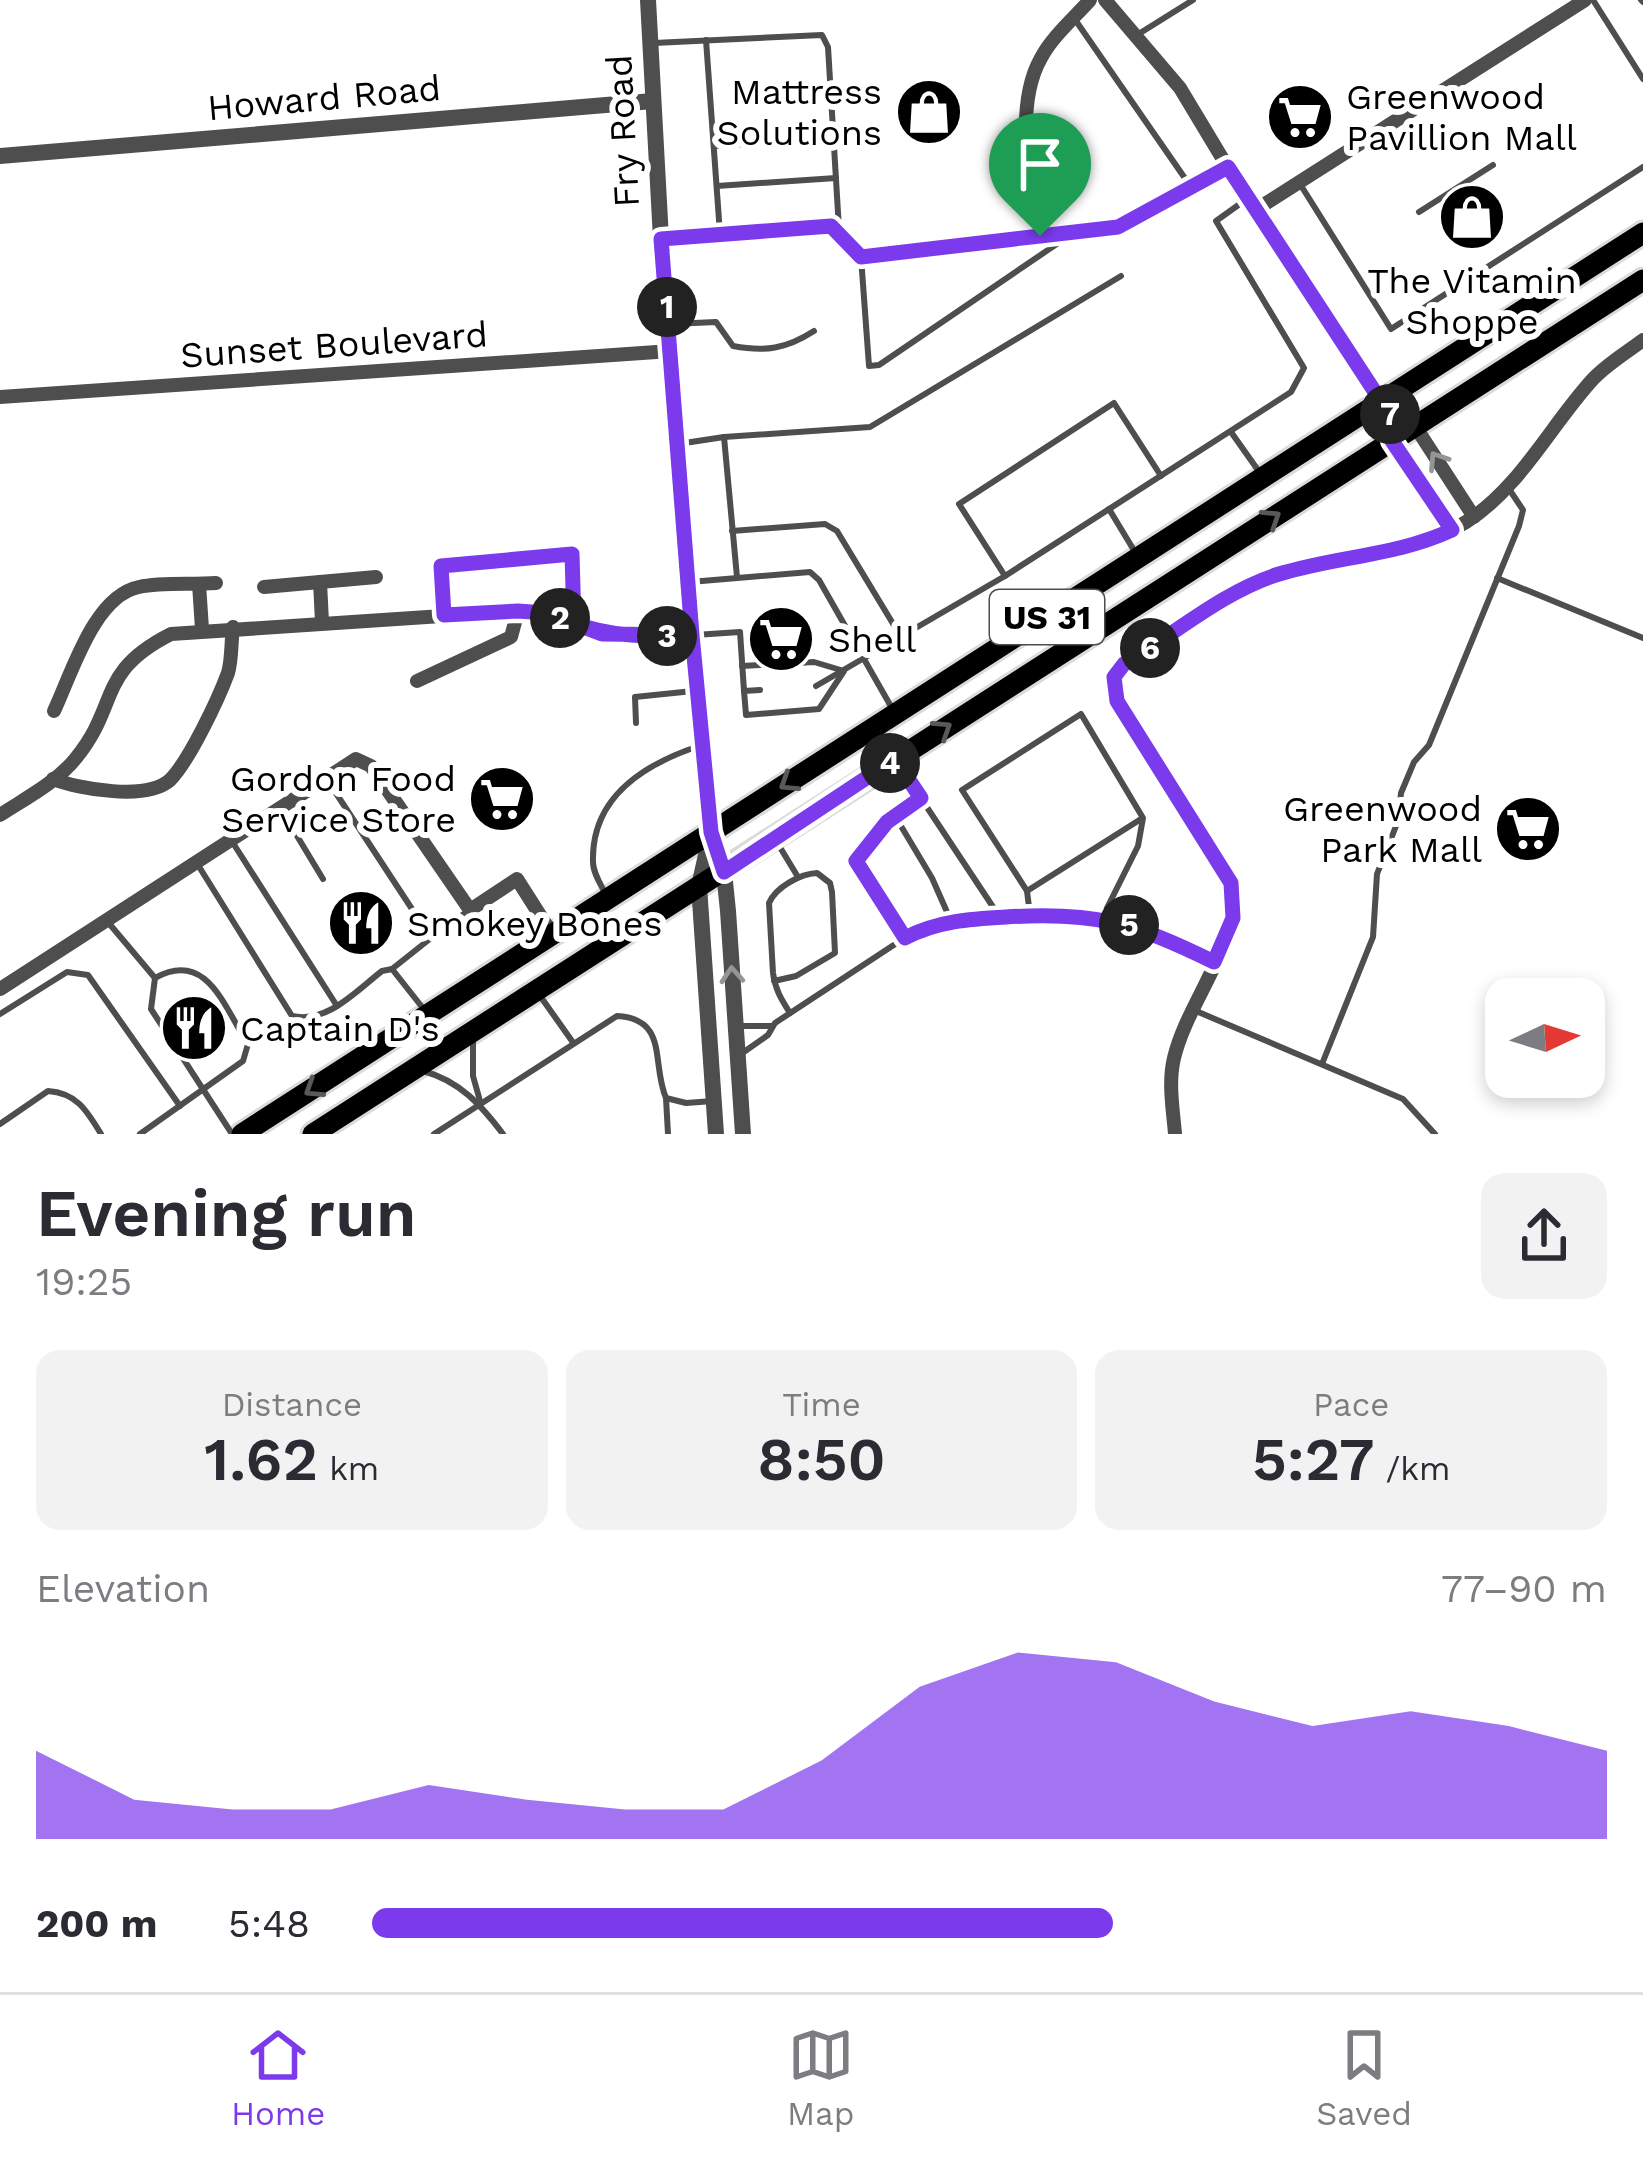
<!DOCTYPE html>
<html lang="en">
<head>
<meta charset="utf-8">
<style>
  :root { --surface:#fff; --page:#f2f2f3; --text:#2b2b33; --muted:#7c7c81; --line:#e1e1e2; --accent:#7c3aed }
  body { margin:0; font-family:"Work Sans",sans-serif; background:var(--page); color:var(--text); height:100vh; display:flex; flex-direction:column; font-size:45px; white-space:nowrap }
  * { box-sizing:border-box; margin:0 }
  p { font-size:39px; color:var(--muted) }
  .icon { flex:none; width:66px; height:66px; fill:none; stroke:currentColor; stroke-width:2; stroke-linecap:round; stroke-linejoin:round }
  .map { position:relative; height:1134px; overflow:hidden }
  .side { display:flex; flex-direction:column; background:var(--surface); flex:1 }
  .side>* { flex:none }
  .needle { width:78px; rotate:86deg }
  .buttons { position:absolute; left:1485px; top:978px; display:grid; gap:24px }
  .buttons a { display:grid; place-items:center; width:120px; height:120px; border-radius:24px; background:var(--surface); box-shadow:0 6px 18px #0003; font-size:60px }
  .pin { position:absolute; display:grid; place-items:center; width:102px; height:102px; color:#fff; margin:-123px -51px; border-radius:50% 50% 50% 0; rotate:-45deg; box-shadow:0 0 12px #0007 }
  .pin .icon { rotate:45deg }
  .km { position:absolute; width:60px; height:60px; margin:-30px; border-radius:50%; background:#222; color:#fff; font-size:33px; line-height:60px; text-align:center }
  .round { display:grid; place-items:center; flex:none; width:126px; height:126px; border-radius:24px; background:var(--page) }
  .overview { display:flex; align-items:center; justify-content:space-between; height:204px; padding:0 36px }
  h1 { font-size:66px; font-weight:600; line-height:90px }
  .metrics { display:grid; grid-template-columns:repeat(3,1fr); gap:18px; height:204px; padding:12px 36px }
  .metrics div { display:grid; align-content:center; border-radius:24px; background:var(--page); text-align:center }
  .metrics b { font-size:60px; font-weight:600 }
  .metrics small { font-size:33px; font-weight:400 }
  .metrics p { font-size:33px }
  .chart { height:336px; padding:24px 36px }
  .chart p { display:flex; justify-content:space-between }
  .chart svg { width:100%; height:216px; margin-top:12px; fill:var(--accent); opacity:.7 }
  ul { padding:0 36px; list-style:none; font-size:39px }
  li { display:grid; grid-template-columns:192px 144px 1fr; align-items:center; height:90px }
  li i { height:30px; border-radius:15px; background:var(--accent) }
  .menu { display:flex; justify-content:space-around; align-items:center; height:168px; border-top:3px solid var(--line); background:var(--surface); font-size:33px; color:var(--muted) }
  .menu a { display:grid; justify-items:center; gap:6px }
  .menu .on { color:var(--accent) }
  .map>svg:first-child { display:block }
</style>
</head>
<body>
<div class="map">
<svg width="1643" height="1134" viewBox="0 0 1643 1134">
  <rect width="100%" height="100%" fill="#fff"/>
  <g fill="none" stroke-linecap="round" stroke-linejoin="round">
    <g stroke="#dbdbdb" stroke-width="27">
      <g id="primary">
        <polyline points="242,1134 1643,233"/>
        <polyline points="313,1134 1643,280"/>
      </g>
    </g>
    <g stroke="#4e4e4e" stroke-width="6">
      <polyline points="1593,0 1643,79"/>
      <polyline points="1641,0 1643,2"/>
      <polyline points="1076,21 1191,187"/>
      <polyline points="1137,35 1193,0"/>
      <polyline points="706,40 720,234"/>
      <polyline points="654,43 822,35 828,47 839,229"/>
      <polyline points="714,146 834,138"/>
      <polyline points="1300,184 1391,329 1643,167"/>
      <polyline points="717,186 836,178"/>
      <polyline points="1419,212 1493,165"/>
      <polyline points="861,257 869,366 879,365 1067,237"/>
      <path d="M672,324L716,322L733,346C765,352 786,349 814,331"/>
      <polyline points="1231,432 1260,473"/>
      <polyline points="724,437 870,427 1121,276"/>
      <polyline points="678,444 724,437 737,577"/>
      <polyline points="1109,509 1135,552"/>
      <polyline points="732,531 825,524 837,531 901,637"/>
      <polyline points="1005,576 959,504 1114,403 1161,476"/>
      <polyline points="1497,578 1643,638"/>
      <polyline points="690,582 810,572 819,580 893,710"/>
      <polyline points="695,635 740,632 744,691 760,690"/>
      <polyline points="742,666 814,662 844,671 819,709 746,715 744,691"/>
      <polyline points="816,686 1005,576 1291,392 1304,368 1216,221 1244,201"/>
      <polyline points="636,723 635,697 693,691"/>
      <polyline points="897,762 999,916"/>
      <polyline points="328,781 431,938 468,911"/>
      <polyline points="282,811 323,879"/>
      <polyline points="895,816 932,878 951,921"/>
      <polyline points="233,843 337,1006"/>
      <polyline points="778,844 798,877"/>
      <path d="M198,865L292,1016C327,1024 356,991 382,971L392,969L426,1012"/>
      <polyline points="1027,891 1141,819"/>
      <path d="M607,897C602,886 593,874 593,862C591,796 645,764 699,746"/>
      <polyline points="1030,915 1027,891 962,790 1081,714 1143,818 1138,846 1102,918"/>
      <polyline points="107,921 155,978"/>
      <polyline points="905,938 856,861 887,822 921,798"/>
      <polyline points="392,969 431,938"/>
      <path d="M774,981L796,976L835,953L832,892L830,883L817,873C800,874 776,887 769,903L773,973C775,989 781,999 790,1013"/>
      <polyline points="538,993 572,1041"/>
      <polyline points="1196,1011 1403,1099 1435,1134"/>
      <polyline points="0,1014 67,972 88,975 180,1106"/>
      <polyline points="740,1026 772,1026"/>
      <polyline points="473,1037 473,1076 480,1101"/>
      <polyline points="741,1054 768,1035 775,1023 909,935 954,920 1083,914 1164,937 1214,962"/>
      <polyline points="1322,1064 1373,937 1377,874 1398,821 1401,793 1414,762 1429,745 1519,526 1523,510 1509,489"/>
      <path d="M423,1071C460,1081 481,1105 503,1134"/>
      <polyline points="666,1098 668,1134"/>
      <path d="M0,1124L48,1091C77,1093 87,1111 101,1134"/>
      <path d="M140,1134L243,1061L248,1044C224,1007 207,949 155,978L151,1009L232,1134"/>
      <path d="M434,1134L617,1016C669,1019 651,1063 666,1098L686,1103L713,1101"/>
    </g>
    <g stroke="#4e4e4e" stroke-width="14">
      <polyline points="1105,0 1180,88 1254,211 1391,415"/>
      <polyline points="1254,211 1585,0"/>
      <path d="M1040,236C1029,186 1014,105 1041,58C1052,37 1074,18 1090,0"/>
      <polyline points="661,239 831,226 861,257 1117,227 1228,167"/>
      <polyline points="0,397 671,351"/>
      <polyline points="1391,415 1392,441 1452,529"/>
      <polyline points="1409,423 1415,426 1474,517"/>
      <polyline points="320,582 322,622"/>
      <polyline points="199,584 202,629"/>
      <polyline points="264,587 376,577"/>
      <polyline points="444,615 441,566 572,554 575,624"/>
      <polyline points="417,681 511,637 518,611"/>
      <path d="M54,711C72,673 94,596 139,587C163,582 191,585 216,583"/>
      <path d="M53,779C79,789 147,801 170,780C189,761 218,700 228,673C232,660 231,642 233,627"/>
      <path d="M0,815C26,798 57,782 76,758C120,704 96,672 171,634L518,611L546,613L602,634L692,635"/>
      <polyline points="0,989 356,759 371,766 470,910 517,879 552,934"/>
      <path d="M1175,1134C1173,1109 1168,1083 1174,1058C1189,995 1250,936 1226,870L1117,701L1114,677L1124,664C1175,633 1225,589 1282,573C1344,556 1410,557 1466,522C1520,488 1550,426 1593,379C1607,364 1627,352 1643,340"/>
    </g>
    <g stroke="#4e4e4e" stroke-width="16">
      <polyline points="648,0 661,239 687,583 711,832 724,872 728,911 743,1134"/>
      <polyline points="0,156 653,101"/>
      <polyline points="711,833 699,886 716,1134"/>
    </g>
    <use href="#primary" stroke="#000" stroke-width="21"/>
  </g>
  <defs><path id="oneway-chevron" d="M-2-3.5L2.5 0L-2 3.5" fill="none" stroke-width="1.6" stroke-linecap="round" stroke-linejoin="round" transform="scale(3)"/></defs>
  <g stroke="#959595">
    <use href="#oneway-chevron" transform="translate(1437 460) rotate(-123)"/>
    <use href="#oneway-chevron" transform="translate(732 975) rotate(-94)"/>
  </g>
  <g stroke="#595959">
    <use href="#oneway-chevron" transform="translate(1272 518) rotate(-33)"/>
    <use href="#oneway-chevron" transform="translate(943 729) rotate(-33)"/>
    <use href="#oneway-chevron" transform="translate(788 783) rotate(147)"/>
    <use href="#oneway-chevron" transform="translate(313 1089) rotate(147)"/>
  </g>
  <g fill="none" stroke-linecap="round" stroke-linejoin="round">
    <g stroke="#fff" stroke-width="24">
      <path id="route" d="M1040,236L861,257L831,226L661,239L692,635L602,634L546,613L518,611L444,615L441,566L572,554L574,623C613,638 650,636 692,635L711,832L724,872L895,759L921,798L887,822L856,861L905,938C937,921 970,919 1006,917C1094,911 1135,923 1214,962L1233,918L1231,883L1117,701L1114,677L1124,664C1175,634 1222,592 1279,574C1337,556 1396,556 1452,530L1392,441L1390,415L1228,167L1118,227L1040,236"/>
    </g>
    <use href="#route" stroke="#7c3aed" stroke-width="15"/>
  </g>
  <defs>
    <g id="shop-disc" transform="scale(3.45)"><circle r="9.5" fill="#000" stroke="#fff"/><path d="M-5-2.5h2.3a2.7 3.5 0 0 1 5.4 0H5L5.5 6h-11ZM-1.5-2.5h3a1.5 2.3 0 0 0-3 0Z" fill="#fff"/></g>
    <g id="supermarket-disc" transform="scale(3.45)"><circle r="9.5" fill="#000" stroke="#fff"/><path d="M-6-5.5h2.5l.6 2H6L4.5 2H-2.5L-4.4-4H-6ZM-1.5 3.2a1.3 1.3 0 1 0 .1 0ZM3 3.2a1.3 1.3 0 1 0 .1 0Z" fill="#fff"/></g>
    <g id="restaurant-disc" transform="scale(3.45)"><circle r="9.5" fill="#000" stroke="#fff"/><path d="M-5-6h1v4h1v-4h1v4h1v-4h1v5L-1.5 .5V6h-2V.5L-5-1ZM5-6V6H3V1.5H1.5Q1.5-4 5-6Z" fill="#fff"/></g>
  </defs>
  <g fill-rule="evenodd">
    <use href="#shop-disc" x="929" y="112"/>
    <use href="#supermarket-disc" x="1300" y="117"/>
    <use href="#shop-disc" x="1472" y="217"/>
    <use href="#supermarket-disc" x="781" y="639"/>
    <use href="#supermarket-disc" x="502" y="799"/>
    <use href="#supermarket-disc" x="1528" y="829"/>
    <use href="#restaurant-disc" x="361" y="923"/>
    <use href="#restaurant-disc" x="194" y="1028"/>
  </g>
  <g text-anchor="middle" stroke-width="12" stroke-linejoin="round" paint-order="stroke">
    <rect fill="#fff" stroke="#4c4c4c" stroke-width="3" x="990" y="590" width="114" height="54" rx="9"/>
    <g font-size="33" font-weight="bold" fill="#000">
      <text x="1047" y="629">US 31</text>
    </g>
    <g font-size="36" fill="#000" stroke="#fff" text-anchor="start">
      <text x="882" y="104" text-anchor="end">Mattress<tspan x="882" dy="41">Solutions</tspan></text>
      <text x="1346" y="109">Greenwood<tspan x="1346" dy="41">Pavillion Mall</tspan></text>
      <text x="1472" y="293" text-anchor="middle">The Vitamin<tspan x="1472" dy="41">Shoppe</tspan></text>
      <text x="828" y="652">Shell</text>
      <text x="456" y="791" text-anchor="end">Gordon Food<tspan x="456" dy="41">Service Store</tspan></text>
      <text x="1482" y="821" text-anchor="end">Greenwood<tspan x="1482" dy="41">Park Mall</tspan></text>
      <text x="407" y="936">Smokey Bones</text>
      <text x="240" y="1041">Captain D's</text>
    </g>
    <g font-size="36" fill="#000" stroke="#fff">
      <text transform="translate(324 97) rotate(-5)" y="13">Howard Road</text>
      <text transform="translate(622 131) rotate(-93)" y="13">Fry Road</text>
      <text transform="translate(334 344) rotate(-4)" y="13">Sunset Boulevard</text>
    </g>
  </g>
</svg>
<div class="buttons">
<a><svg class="needle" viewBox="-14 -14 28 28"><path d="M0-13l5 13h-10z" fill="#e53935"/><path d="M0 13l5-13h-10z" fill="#7c7c81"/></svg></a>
</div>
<div class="pin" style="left:1040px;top:236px;background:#1e9e55"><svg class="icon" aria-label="arrive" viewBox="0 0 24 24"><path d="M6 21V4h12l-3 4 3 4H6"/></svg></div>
<b class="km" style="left:667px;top:307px">1</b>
<b class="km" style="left:560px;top:618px">2</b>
<b class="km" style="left:667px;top:636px">3</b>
<b class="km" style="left:890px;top:763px">4</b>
<b class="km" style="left:1129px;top:925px">5</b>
<b class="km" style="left:1150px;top:648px">6</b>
<b class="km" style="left:1390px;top:414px">7</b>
</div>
<section class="side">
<div class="overview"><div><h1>Evening run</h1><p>19:25</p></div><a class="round"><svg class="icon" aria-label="share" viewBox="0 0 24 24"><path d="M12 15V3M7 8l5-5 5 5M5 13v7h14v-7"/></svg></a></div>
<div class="metrics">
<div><p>Distance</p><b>1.62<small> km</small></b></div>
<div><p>Time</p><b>8:50</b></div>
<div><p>Pace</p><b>5:27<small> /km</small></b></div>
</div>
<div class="chart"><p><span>Elevation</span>77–90 m</p>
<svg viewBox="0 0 160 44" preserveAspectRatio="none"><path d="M0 44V26L10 36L20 38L30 38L40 33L50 36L60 38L70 38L80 28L90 13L100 6L110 8L120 16L130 21L140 18L150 21L160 26V44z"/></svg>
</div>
<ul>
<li><b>200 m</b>5:48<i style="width:60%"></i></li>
</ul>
</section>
<nav class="menu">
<a class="on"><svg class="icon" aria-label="home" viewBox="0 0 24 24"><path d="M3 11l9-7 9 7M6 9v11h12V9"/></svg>Home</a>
<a><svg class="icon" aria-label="map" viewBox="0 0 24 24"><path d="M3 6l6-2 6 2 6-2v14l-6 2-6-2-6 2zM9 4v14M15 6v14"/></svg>Map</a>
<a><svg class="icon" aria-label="saved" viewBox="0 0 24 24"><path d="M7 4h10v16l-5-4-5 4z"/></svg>Saved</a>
</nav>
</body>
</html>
